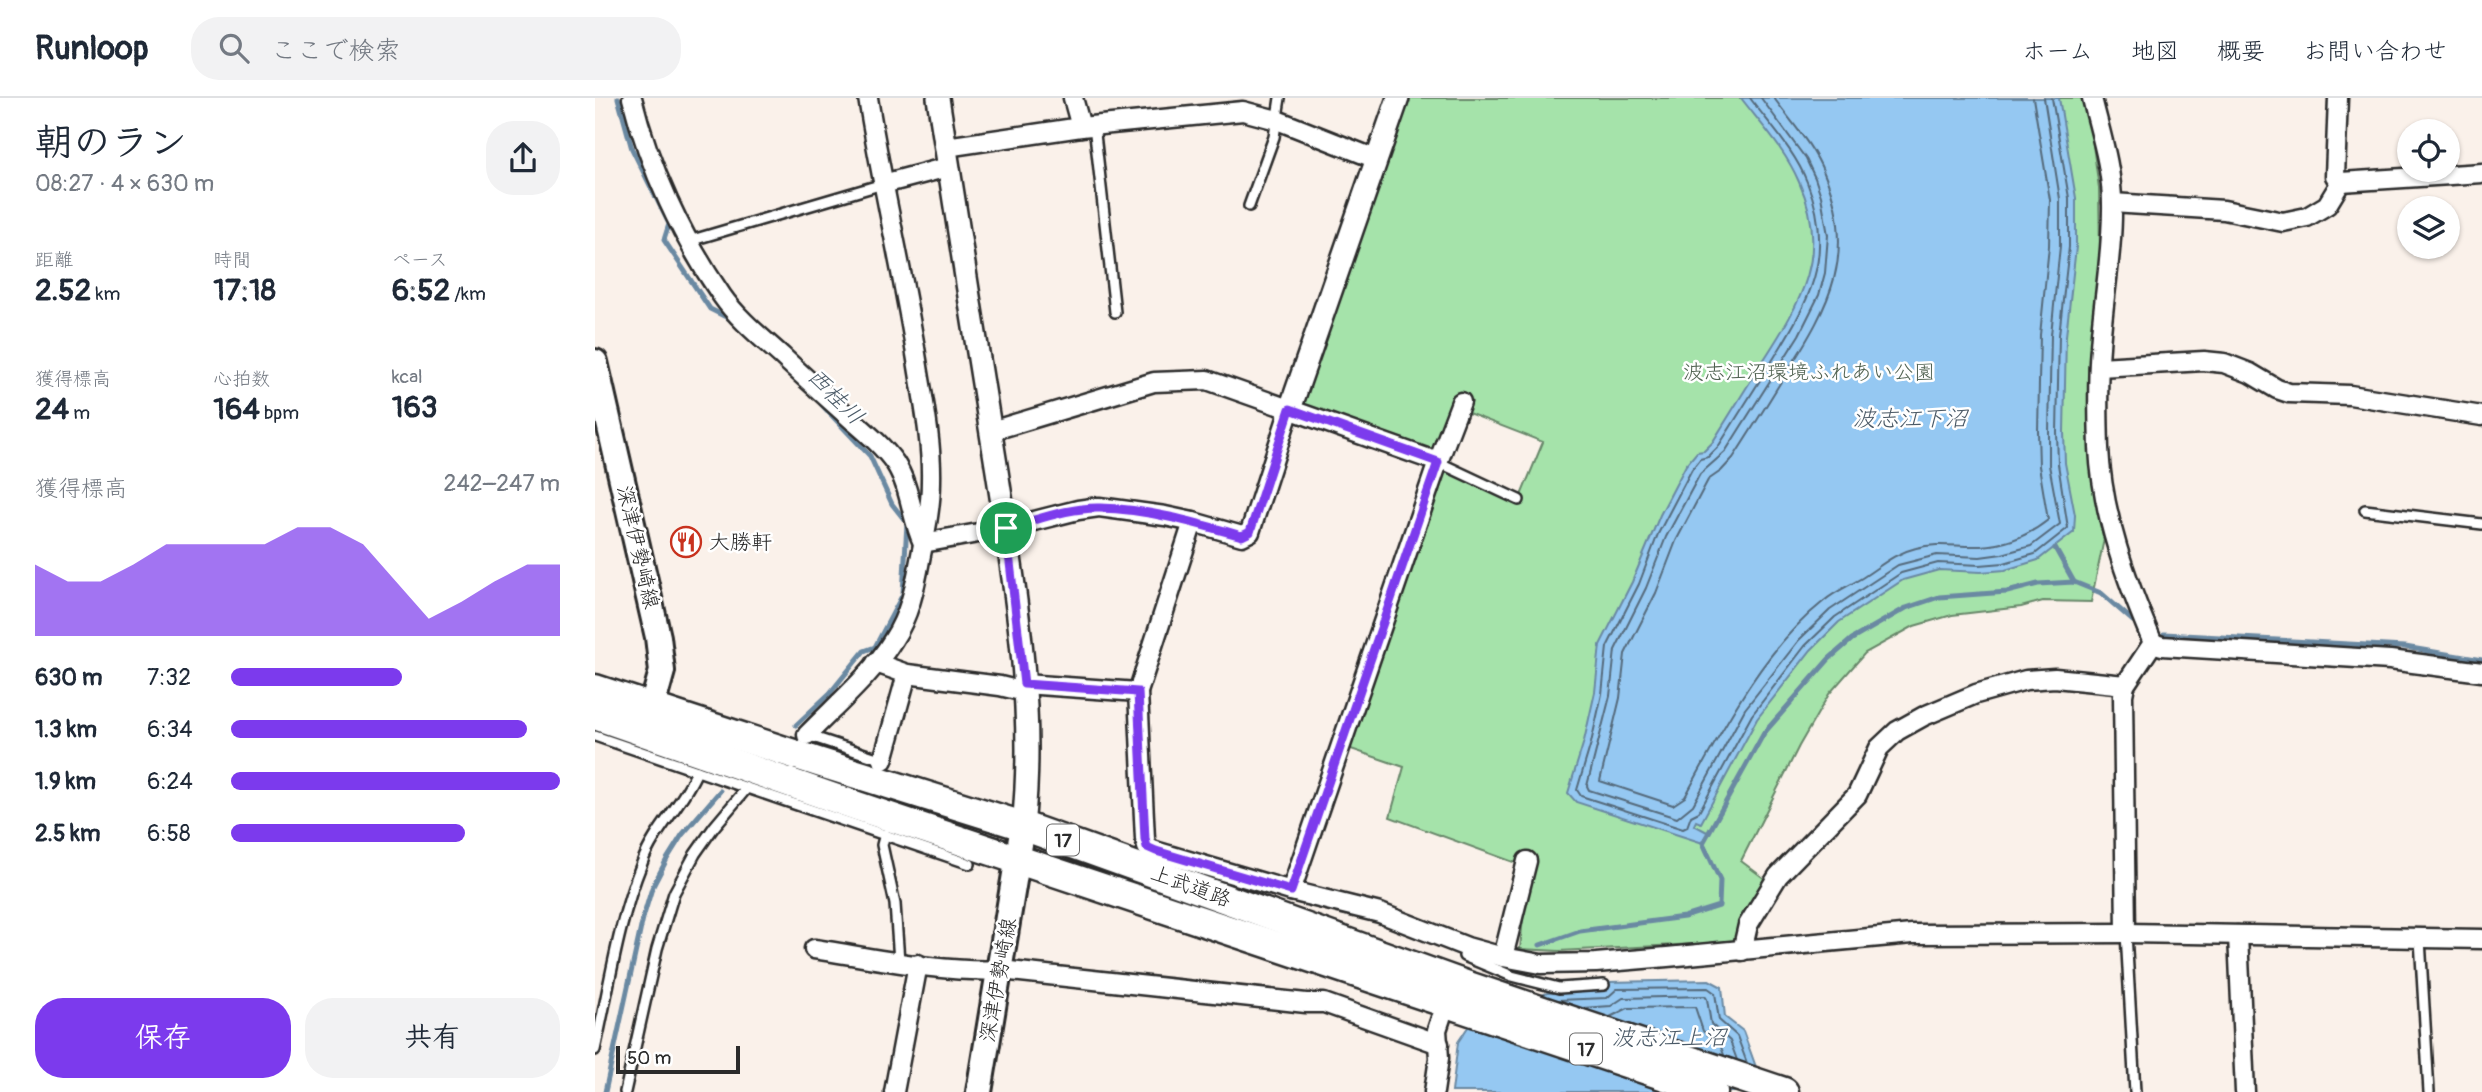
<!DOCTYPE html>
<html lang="ja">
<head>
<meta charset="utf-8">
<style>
  :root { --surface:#fff; --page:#f2f2f3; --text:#1f2937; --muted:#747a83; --line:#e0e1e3; --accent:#7c3aed }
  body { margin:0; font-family:Pangolin,"Klee One",sans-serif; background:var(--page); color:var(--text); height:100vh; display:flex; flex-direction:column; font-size:26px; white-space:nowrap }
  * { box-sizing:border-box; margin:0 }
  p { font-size:23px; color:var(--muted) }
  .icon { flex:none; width:38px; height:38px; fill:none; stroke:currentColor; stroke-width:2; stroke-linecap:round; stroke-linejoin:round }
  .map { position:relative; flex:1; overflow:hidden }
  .side { display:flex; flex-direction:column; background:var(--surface); width:595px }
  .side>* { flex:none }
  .fabs { position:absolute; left:1802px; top:21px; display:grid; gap:14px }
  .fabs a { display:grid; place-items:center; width:63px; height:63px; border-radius:50%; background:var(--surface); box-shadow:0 2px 5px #0004; font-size:35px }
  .scale { position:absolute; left:21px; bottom:18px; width:124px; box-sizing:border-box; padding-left:7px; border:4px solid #2b2b2b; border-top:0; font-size:19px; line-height:24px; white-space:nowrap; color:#2b2b2b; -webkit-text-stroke:5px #fff; paint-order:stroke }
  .pin { position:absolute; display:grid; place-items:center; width:60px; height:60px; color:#fff; margin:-30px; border:4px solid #fff; border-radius:50%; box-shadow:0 2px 7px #0007 }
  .round { display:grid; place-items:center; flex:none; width:74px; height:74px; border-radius:28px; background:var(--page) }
  .overview { display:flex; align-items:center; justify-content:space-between; height:119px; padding:0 35px }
  h1 { font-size:38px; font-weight:700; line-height:52px }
  .figures { display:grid; grid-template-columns:repeat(3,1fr); gap:10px; height:119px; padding:7px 35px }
  .figures div { display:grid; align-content:center }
  .figures b { font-size:30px; font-weight:700 }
  .figures small { font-size:19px; font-weight:400 }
  .figures p { font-size:19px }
  .chart { height:196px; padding:14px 35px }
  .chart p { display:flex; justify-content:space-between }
  .chart svg { width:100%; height:126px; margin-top:7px; fill:var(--accent); opacity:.7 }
  .cta { display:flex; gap:14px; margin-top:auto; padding:14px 35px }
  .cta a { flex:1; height:80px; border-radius:28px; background:var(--accent); color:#fff; font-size:28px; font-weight:700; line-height:80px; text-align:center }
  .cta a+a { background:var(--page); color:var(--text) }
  ul { padding:0 35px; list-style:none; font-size:23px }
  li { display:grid; grid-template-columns:112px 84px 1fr; align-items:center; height:52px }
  li i { height:18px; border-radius:9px; background:var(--accent) }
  header { display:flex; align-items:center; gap:42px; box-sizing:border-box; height:98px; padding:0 35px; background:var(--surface); border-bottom:2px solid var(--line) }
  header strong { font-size:33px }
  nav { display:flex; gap:38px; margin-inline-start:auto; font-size:24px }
  .search { width:490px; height:63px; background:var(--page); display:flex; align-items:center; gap:18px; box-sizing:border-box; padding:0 24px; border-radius:28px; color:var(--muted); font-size:26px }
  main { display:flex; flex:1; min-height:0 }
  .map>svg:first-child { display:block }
</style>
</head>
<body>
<header>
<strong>Runloop</strong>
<div class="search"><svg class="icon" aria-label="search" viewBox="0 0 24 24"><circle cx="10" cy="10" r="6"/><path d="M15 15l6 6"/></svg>ここで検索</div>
<nav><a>ホーム</a><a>地図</a><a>概要</a><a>お問い合わせ</a></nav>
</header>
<main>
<section class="side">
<div class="overview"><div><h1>朝のラン</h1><p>08:27 · 4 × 630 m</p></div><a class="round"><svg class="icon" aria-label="share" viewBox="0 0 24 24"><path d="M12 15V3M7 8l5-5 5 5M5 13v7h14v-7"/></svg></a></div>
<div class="figures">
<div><p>距離</p><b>2.52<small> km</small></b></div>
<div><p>時間</p><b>17:18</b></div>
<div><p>ペース</p><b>6:52<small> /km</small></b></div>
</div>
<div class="figures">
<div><p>獲得標高</p><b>24<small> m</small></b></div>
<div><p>心拍数</p><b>164<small> bpm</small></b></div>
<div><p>kcal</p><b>163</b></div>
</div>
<div class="chart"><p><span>獲得標高</span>242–247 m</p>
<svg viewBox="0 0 160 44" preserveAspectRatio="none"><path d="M0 44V19L10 25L20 25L30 19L40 12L50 12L60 12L70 12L80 6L90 6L100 12L110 25L120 38L130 32L140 25L150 19L160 19V44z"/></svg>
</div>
<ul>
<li><b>630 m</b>7:32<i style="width:52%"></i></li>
<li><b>1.3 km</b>6:34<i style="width:90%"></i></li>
<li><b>1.9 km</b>6:24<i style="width:100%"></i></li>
<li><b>2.5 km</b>6:58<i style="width:71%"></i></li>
</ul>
<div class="cta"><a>保存</a><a>共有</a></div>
</section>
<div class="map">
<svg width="1887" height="994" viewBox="0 0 1887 994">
  <rect width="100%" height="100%" fill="#faf1ea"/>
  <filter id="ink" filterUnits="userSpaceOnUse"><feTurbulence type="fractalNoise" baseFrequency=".0143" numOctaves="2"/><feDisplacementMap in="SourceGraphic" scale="14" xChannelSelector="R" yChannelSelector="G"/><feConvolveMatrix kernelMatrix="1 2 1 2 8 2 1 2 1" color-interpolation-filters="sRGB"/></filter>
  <g filter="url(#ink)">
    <polygon fill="#a5e3aa" stroke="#68876a" stroke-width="2" points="811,0 1488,0 1497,40 1504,90 1505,155 1499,243 1510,436 1496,504 1448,503 1426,509 1357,517 1319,528 1270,555 1234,596 1204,648 1146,763 1174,784 1141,844 964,853 925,851 931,788 924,766 795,719 809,669 750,649 847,370 923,405 948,344 858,309 844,352 837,355 707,311 710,285"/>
    <g fill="#95c8f2" stroke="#6b89a2" stroke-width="2">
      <path d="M1146,0H1464L1481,100V149L1471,238L1469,334L1470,365L1480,417L1479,434L1443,462L1430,466L1410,472L1386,474L1344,472L1308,482L1244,524L1216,552L1162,621L1106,725L1101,723L1099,727L1114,735L1108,745L981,704L973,695L989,643L1000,594L1005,547L1037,484L1065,417L1091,367L1102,354L1109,353L1117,345C1134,318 1151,290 1168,263C1206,204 1236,155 1204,84C1191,53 1166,26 1146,0Z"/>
      <polygon points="1114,882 1127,889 1130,919 1148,933 1170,994 857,994 863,944 877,923 952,895 1012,893 1012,884"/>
    </g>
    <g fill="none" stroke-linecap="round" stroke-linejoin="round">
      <g stroke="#556a7b" stroke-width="2">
        <path d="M1155,0C1174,26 1200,53 1212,84C1242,159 1213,205 1174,268C1157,295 1140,322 1123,349L1113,359L1105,361L1097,371L1063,436L1044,486L1012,549L1007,596L996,645L982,692L986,698L1088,731L1092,729L1096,718L1104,714L1157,617L1210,548L1240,519L1306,475L1343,465L1385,467L1409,465L1440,456L1473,430L1463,366L1462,334L1464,237L1474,149V100L1457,0"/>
        <polyline points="1166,0 1211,61 1220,80 1226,98 1233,137 1230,175 1224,197 1204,237 1130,354 1105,376 1071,439 1051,490 1020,552 1015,598 992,688 994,692 1082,720 1098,707 1150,611 1204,542 1235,512 1303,467 1342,457 1385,459 1407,456 1436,448 1465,426 1454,367 1454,334 1456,237 1465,148 1465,101 1449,0"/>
        <path d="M1179,0C1196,24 1218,47 1229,75C1263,155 1235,207 1192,274C1174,303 1157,331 1138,360L1126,373L1113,382L1081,443L1061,495L1030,556L1025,600L1005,683L1078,707L1090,699C1127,632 1167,552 1229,503C1241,493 1256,487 1270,478C1287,467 1300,455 1321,450C1343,444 1362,449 1385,448C1411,447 1433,438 1453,422L1444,368L1443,333L1445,237L1454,148L1455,102L1438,0"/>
        <polyline points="963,902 1012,900 1022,891 1113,890 1120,895 1124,922 1142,938 1152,965"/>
        <polyline points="987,910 1016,908 1028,900 1110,898 1112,901 1116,926 1135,943 1142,962"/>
        <polyline points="1015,919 1033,910 1100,909 1108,933 1126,949 1129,957"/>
      </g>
      <g stroke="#6b89a2" stroke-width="5">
        <polyline points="23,0 37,51 74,126 69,142 115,211 137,222"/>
        <polyline points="1460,450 1479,484"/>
        <polyline points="1569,536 1810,549 1887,562"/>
        <polyline points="201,627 235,595 269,553 280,549 308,496 312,425 297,406 275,358 226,306"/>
        <polyline points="945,847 985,833 1089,819 1124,808 1125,782 1108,745 1169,635 1234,561 1257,541 1311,510 1344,499 1412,494 1443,486 1479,484 1506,495 1538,523"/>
        <polyline points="10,994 48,820 57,790 72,761 87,737 125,693"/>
      </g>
      <g stroke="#2b2b2b" stroke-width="14">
        <g id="service">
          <polyline points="499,27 520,214"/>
          <polyline points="654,108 679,39 685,0"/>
          <polyline points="94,143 288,86"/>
          <polyline points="843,364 924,402"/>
          <polyline points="1770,412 1887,426"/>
          <polyline points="212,637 288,662"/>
          <polyline points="0,638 375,766"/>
          <polyline points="290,736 287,747 300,806 304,863"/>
          <polyline points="1531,835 1540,994"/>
          <polyline points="1825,841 1834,994"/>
          <polyline points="869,858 917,878 964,890 1009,887"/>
          <path d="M0,952C14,890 23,824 47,765C59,732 88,706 102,673"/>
          <polyline points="30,994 62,851 79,795 100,756 119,729 151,691"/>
        </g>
      </g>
      <g stroke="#2b2b2b" stroke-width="23">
        <g id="minor">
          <path d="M37,0C54,69 87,140 127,198C143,221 167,240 188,259C210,280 233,300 255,320C271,334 288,348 300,365C316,390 316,420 328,445L411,430L483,412L504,409L570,418L598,424"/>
          <polyline points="478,0 486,29"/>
          <path d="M1497,0C1505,34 1517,70 1517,105C1518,153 1508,201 1505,249C1502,282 1503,317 1504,350C1507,417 1532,484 1558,545"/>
          <polyline points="1743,0 1740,78 1746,84 1887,75"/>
          <polyline points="351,49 486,29 648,13 682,22 781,61"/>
          <polyline points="288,86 353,69"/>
          <polyline points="1517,105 1629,112 1688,124 1712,119 1732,107 1746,84"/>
          <polyline points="1504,269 1609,263 1629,265 1655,275 1682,291 1694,295 1755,297 1887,318"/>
          <polyline points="396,333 559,284 612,282 843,364 696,793"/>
          <polyline points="843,364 866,304"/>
          <polyline points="1558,545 1567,548 1795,562 1887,574"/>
          <polyline points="281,565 312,576 405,588 430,594"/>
          <polyline points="429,586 543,594"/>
          <path d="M212,637C241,607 276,578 298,542C314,518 320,490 325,462C330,436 336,410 336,383C337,343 328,301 322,262C308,174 287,88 273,0"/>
          <polyline points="288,662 312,576"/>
          <polyline points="560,753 696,793 785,815 872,849 908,859 946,866 1001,865 1072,859 1317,836 1531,835 1887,841"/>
          <polyline points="555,763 560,753 552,749 550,741 543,594 598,424 647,438 655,434 695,311"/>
          <polyline points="1531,835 1528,597 1530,587 1558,545"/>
          <polyline points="1643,837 1650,994"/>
          <path d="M219,851C280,860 344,875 406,872L711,905H729L844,946"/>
          <polyline points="1147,853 1153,827 1183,778 1262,697 1284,650 1302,633 1329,618 1381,596 1431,582 1460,580 1530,587"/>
          <polyline points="908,859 932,763"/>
          <polyline points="299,994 323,866"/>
          <polyline points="839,994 844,960 842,932 846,920"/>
        </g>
      </g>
      <g stroke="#2b2b2b" stroke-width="26">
        <g id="tertiary">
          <path d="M343,0C362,124 382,249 402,373C420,490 441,610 428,728"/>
          <polyline points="695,311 803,0"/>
        </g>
      </g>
      <g stroke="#2b2b2b" stroke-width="30">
        <g id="secondary">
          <polyline points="0,264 63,539 67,573 52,627"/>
          <polyline points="384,994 428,728"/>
        </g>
      </g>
      <g stroke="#2b2b2b" stroke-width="33">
        <g id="trunk">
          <polyline points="0,591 223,664 428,728 873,888 1189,994"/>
          <polyline points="0,617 262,708 1118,994"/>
        </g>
      </g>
      <use href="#service" stroke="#fff" stroke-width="9"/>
      <use href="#minor" stroke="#fff" stroke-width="18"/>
      <use href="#tertiary" stroke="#fff" stroke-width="21"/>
      <use href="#secondary" stroke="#fff" stroke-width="24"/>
      <use href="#trunk" stroke="#fff" stroke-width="28"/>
    </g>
  </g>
  <g fill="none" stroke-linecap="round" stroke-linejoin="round" filter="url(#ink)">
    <g stroke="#fff" stroke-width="14">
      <path id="route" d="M695,311L843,364L696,793L561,753L552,749L550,741L543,594L429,586L411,430C440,423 474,409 505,410C553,411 601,425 647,438L655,434Z"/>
    </g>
    <use href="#route" stroke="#7c3aed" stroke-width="9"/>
  </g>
  <defs>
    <g id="restaurant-ring" transform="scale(1.575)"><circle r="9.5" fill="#fff" stroke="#c8321e" stroke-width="1.5"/><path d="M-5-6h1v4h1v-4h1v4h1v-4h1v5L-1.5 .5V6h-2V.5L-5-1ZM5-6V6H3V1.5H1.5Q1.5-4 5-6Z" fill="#c8321e"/></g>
  </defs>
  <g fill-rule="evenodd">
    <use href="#restaurant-ring" x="91" y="444"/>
  </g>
  <g text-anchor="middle" stroke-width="5" stroke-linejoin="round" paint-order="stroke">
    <g fill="#fff" stroke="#6b6b6b" stroke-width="2">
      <rect x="452" y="726.5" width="32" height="31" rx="5"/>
      <rect x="975" y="935.5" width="32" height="31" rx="5"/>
    </g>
    <g font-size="19" font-weight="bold" fill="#2b2b2b">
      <text x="468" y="749">17</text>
      <text x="991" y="958">17</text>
    </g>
    <g font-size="21" fill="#506251" stroke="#fff">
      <text x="1214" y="281">波志江沼環境ふれあい公園</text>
    </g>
    <g font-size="21" fill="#2b2b2b" stroke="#fff" text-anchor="start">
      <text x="114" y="451">大勝軒</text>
    </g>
    <g font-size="21" fill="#2b2b2b" stroke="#fff">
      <text transform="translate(43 449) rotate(77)" y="7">深津伊勢崎線</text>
      <text transform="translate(596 788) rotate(20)" y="7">上武道路</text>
      <text transform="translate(403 882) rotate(-80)" y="7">深津伊勢崎線</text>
    </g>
    <g font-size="23" font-style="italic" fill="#4b5a67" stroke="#fff">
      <text transform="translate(241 298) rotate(45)" y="8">西桂川</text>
      <text x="1315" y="328">波志江下沼</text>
      <text x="1074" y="947">波志江上沼</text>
    </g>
  </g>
</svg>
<div class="fabs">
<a><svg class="icon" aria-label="locate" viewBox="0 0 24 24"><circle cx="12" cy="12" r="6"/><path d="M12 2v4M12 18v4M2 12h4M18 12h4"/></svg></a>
<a><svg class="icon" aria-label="layers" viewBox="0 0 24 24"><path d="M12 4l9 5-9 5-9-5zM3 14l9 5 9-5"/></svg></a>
</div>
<div class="scale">50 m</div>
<div class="pin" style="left:411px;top:430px;background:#1e9e55"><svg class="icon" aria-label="arrive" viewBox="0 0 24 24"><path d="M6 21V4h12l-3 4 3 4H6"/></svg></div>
</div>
</main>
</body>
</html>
